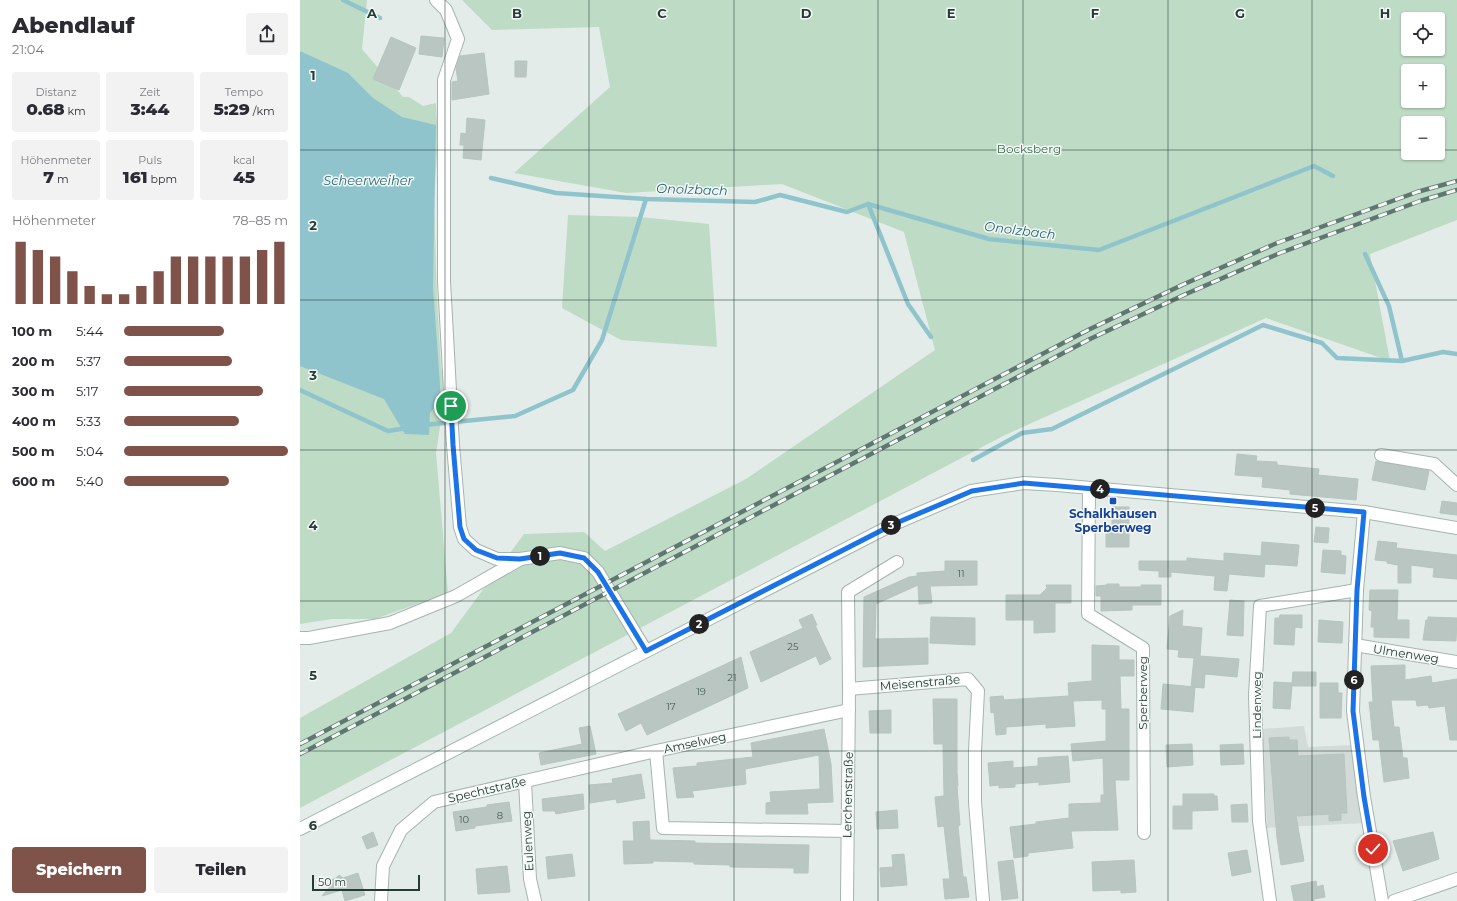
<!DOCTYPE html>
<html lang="de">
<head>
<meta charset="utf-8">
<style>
  :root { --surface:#fff; --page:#f2f2f3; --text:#2b2b33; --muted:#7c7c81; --accent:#7f524a }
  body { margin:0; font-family:Montserrat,sans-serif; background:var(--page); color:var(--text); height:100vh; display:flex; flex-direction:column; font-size:15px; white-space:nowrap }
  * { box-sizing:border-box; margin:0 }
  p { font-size:13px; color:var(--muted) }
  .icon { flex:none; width:22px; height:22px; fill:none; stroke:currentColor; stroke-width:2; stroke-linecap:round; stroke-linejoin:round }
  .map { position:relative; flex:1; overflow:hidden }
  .details { display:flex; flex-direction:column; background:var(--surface); width:300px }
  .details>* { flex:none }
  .tools { position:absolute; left:1101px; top:12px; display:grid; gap:8px }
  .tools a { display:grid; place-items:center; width:44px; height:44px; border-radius:4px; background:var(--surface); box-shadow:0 1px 3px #0004; font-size:20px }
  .scale { position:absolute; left:12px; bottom:10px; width:108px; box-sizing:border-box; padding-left:4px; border:2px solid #243c35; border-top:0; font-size:11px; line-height:14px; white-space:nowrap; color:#243c35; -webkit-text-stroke:3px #f4f8f6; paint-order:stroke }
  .pin { position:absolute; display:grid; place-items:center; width:34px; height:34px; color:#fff; margin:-17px; border:2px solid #fff; border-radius:50%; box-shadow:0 1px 4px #0007 }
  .km { position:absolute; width:20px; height:20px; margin:-10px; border-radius:50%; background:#222; color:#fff; font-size:11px; line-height:20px; text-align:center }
  .round { display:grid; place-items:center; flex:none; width:42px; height:42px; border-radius:4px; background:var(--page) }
  .summary { display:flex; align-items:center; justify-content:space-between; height:68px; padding:0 12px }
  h1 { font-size:22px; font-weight:800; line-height:30px }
  .stats { display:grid; grid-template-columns:repeat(3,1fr); gap:6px; height:68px; padding:4px 12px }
  .stats div { display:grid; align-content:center; border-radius:4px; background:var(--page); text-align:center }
  .stats b { font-size:17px; font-weight:800 }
  .stats small { font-size:11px; font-weight:400 }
  .stats p { font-size:11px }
  .chart { height:112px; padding:8px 12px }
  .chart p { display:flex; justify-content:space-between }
  .chart svg { width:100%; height:72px; margin-top:4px; stroke:var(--accent); stroke-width:6 }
  .primary-button { display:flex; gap:8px; margin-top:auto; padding:8px 12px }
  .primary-button a { flex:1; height:46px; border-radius:4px; background:var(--accent); color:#fff; font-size:16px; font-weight:800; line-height:46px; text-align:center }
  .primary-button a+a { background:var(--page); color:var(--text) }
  ul { padding:0 12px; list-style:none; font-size:13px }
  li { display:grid; grid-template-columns:64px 48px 1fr; align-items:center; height:30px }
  li i { height:10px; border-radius:5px; background:var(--accent) }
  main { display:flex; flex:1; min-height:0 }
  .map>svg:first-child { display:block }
</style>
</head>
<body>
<main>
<section class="details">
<div class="summary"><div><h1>Abendlauf</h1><p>21:04</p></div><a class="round"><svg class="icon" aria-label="share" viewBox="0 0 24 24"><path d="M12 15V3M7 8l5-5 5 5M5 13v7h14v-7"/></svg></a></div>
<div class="stats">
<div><p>Distanz</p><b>0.68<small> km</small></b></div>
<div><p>Zeit</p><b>3:44</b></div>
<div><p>Tempo</p><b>5:29<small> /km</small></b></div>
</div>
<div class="stats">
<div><p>Höhenmeter</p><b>7<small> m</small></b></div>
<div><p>Puls</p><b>161<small> bpm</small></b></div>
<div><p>kcal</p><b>45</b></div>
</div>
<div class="chart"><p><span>Höhenmeter</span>78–85 m</p>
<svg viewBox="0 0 160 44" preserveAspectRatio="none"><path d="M5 44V6M15 44V11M25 44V15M35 44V24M45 44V33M55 44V38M65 44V38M75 44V33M85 44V24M95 44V15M105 44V15M115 44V15M125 44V15M135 44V15M145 44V11M155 44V6"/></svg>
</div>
<ul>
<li><b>100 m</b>5:44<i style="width:61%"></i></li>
<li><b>200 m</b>5:37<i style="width:66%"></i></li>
<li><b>300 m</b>5:17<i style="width:85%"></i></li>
<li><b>400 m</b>5:33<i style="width:70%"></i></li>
<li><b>500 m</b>5:04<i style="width:100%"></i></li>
<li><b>600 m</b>5:40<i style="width:64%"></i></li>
</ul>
<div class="primary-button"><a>Speichern</a><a>Teilen</a></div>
</section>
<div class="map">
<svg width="1157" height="901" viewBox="0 0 1157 901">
  <rect width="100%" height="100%" fill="#e3ece8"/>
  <polygon fill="#d2dbd7" points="1004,726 1008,747 1054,745 1065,823 967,828 962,729"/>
  <g fill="#bedbc5" fill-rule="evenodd">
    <polygon points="0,0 67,0 62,49 103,97 109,97 123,106 136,103 138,142 134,196 137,299 141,367 146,395 142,414 136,453 148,593 75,619 32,619 0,624"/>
    <path d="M162,0H1157V220L1070,254L1090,361L966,318L705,435L0,808V718L151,633L224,534L284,532L305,551L446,479L635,350L604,232L482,184L326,193L214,173L310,87L299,27L192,30ZM1108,19H1138V49H1108ZM1108,71H1138V101H1108ZM1108,123H1138V153H1108Z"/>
    <polygon points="268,215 340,217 409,224 417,347 321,340 262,308"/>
  </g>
  <polygon fill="#90c4cc" points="0,51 48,73 73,98 102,117 136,125 133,287 141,399 130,413 129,435 105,434 84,399 0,366"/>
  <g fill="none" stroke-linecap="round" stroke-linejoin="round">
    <g stroke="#90c4cc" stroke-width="4.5">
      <polyline points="43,0 80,18"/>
      <polyline points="191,178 256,193 346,199 455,202 480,195 547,212 568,204 689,239 799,250 1014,166 1033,176"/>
      <polyline points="568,204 608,304 631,337"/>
      <polyline points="1065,254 1089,306 1102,361 1143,352 1157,354"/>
      <polyline points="0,390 88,431 107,428"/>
      <polyline points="124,425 215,416 273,390 302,340 346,199"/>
      <polyline points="673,460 722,433 752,429 963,325 1022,343 1037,358 1102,361"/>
    </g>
  </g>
  <g fill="#b9c6c1" stroke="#b6c5be">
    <polygon points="121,36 144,38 142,57 119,54"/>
    <polygon points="91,37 116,48 99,90 73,79"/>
    <polygon points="184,53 189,94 152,100 152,82 158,81 156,68 160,56"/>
    <polygon points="215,61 227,61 226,77 215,77"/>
    <polygon points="167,118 185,120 181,160 163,158 164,145 160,145 161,133 166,134"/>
    <polygon points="937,454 957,456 956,461 977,462 977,465 1019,469 1018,475 1058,479 1056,500 990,494 990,490 962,487 963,477 935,475"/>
    <polygon points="1076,461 1080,462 1129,471 1125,490 1072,480"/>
    <polygon points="1142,501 1157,503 1157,515 1140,513"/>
    <polygon points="812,507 829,507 829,547 806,547 806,526 812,526"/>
    <polygon points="1016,527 1029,528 1028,543 1014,542"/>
    <polygon points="1078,541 1097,543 1096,548 1157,555 1157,579 1133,577 1134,568 1111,565 1111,583 1098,583 1098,565 1087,563 1087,561 1075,560"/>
    <polygon points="962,542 999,545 997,566 965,564 964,577 929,574 927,591 914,590 915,576 871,572 871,577 859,577 859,571 839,570 839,561 887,561 887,558 924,561 924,553 961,556"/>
    <polygon points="1023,550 1041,551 1041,555 1046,556 1045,574 1021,572"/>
    <polygon points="645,561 677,561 677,585 630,586 632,603 619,604 618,585 576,604 575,639 628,638 628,664 563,667 564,597 609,577 617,576 617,573 645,571"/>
    <polygon points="807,584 819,584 819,587 841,587 841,585 861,585 861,605 832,605 832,610 801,611 801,596 796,596 796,586 807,585"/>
    <polygon points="746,585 771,585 771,603 755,603 755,632 734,633 734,620 706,620 706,595 740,595 747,588"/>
    <polygon points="1070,590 1098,590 1097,620 1109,620 1109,638 1074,637 1074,627 1071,627 1072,611 1069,610"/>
    <polygon points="930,600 944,601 943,636 927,635"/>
    <polygon points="883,610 882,626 902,628 900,656 939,659 937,677 905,674 904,688 891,687 894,658 878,657 879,650 867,649 870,616"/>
    <polygon points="512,614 517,625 515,625 531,659 520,665 516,656 461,682 450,652 503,628 499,620"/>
    <polygon points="980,615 1002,615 1002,628 995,627 994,645 974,644 975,618 979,618"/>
    <polygon points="631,617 675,618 675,645 630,643"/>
    <polygon points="1128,617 1157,618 1156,641 1123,640 1126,620 1128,620"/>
    <polygon points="1019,620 1043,622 1042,643 1018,642"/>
    <polygon points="792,645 819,646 819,660 834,660 834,676 820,676 821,709 829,709 829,780 815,780 818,830 771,831 773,848 728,853 728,856 714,858 710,827 736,824 736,822 769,818 769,804 801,803 801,795 804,795 803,758 773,761 771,744 806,741 806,709 802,709 802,700 773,701 775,726 746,728 746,724 706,727 706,734 696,735 694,712 691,713 690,697 703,696 704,700 769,696 768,683 792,681"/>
    <polygon points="441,657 448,688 347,735 341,723 326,731 318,714"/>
    <polygon points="1105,665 1105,680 1131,676 1132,683 1157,679 1157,740 1150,740 1145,706 1129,708 1128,705 1117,706 1116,700 1091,700 1094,727 1099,727 1103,758 1107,758 1109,778 1084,782 1079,740 1073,740 1070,710 1069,702 1073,702 1071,666"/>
    <polygon points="993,672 1016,672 1016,686 992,686 990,709 973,708 974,682 992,683"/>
    <polygon points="1020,683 1038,683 1038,693 1042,693 1041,718 1020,718"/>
    <polygon points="863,684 895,687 893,712 861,709"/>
    <polygon points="633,699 657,699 657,773 658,786 657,786 660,825 658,826 663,877 666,877 669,897 645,899 643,879 650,879 644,826 638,827 635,797 644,796 643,744 634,744"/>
    <polygon points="591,710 591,733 570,733 569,711"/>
    <polygon points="290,726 296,754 241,765 239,753 282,744 279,728"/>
    <polygon points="524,729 531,764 533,802 507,803 508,814 466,814 466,803 471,802 470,792 520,789 519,755 445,769 446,784 392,791 394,797 377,798 373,768 397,766 397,763 453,757 451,743"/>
    <polygon points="989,737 989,740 997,740 998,756 1044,754 1047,813 1041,813 1041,820 1029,821 1029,814 996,816 1004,861 981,865 977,838 969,738"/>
    <polygon points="892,744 893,765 867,767 866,745"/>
    <polygon points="943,744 944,764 921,765 920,745"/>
    <polygon points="768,756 770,782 739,785 739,782 715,784 715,787 699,788 699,785 690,786 688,763 713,761 713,768 738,766 738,758"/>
    <polygon points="341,774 345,798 317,803 316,799 290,803 289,785 313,783 312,779"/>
    <polygon points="283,794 284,809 256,814 255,811 243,811 242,799"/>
    <polygon points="883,794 914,794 914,796 917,796 918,810 892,811 892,829 873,829 873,806 883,806"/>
    <polygon points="209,802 212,821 175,826 175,828 156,831 153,812 187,807 187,805"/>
    <polygon points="947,804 948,822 932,822 931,805"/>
    <polygon points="597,810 598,828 577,829 576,812"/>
    <polygon points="349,821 350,840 395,841 395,843 509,845 508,873 494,873 494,868 430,867 430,865 394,864 394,862 353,861 353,863 324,864 323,841 334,841 333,822"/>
    <polygon points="73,832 78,845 67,849 62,837"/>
    <polygon points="1133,832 1139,859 1103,871 1093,841"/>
    <polygon points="947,850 951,872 932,876 928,853"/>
    <polygon points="272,854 275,876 248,879 246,857"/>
    <polygon points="604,854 607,885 581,887 580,868 593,867 592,855"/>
    <polygon points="713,860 718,898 702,900 698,862"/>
    <polygon points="834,860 836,892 821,893 821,890 793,891 792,862"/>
    <polygon points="207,866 210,892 178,894 176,869"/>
    <polygon points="58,873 65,895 45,901 42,890 22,896 32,884 31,880 36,878 39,875 43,878"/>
    <polygon points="1016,881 1017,887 1023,885 1025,897 1014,899 1014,901 994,901 991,886"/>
  </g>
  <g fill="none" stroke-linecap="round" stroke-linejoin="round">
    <g stroke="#a6b4af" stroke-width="14">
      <g id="minor">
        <polyline points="136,0 146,10 158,39 144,80 144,281 153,445 160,527 164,539 176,550 197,559 220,559 260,553 284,558 298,572 346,651"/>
        <polyline points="1081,455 1134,464 1157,485"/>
        <polyline points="789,488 788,614 843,648 844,833"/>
        <polyline points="1064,512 1057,590 1053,711 1064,797 1082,901"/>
        <polyline points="597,562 548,592 549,689 668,679 678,691 675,751 675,802 683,901"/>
        <polyline points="0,638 9,638 90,623 156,596 219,560"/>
        <polyline points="1055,645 1157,662"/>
        <polyline points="225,781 230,879 235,901"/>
        <polyline points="548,831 363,828 356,751 549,710"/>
        <polyline points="81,901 83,866 101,830 134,802 356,751"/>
        <polyline points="547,901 549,689"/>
        <polyline points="970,901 959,821 955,696 960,606 1057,590"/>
        <polyline points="1094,901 1157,879"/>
      </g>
    </g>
    <g stroke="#a2b7af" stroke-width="14">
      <polyline id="secondary" points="0,829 594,524 671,491 724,483 757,485 1064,512 1157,528"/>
    </g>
    <use href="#minor" stroke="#fff" stroke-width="12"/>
    <use href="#secondary" stroke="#fff" stroke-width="12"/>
    <g stroke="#5f7770" stroke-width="4.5">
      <g id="rail">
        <polyline points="0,744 788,330 882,285 977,243 1117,192 1157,181"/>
        <polyline points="0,754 790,339 886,294 980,253 1120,201 1157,190"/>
      </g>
    </g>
    <use href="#rail" stroke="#f4f8f6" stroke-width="3" stroke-dasharray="9" stroke-linecap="butt"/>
  </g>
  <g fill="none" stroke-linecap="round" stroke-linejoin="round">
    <g stroke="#fff" stroke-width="8">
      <polyline id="route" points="151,406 153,445 160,527 164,539 176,550 197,558 220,559 260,553 284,558 298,572 346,651 594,524 672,491 724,483 1064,512 1057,590 1053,711 1064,797 1073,849"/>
    </g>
    <use href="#route" stroke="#1a73e8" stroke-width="5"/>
  </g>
  <path fill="none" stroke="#243c35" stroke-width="1" stroke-opacity="0.55" d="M145,0V901M289,0V901M434,0V901M578,0V901M723,0V901M868,0V901M1012,0V901M0,150H1108M1138,150H1157M0,300H1157M0,450H1157M0,601H1157M0,751H1157"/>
  <rect fill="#1a4fb4" stroke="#f4f8f6" stroke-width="1.5" x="809" y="497" width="8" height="8" rx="2"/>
  <g text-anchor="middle" stroke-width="3" stroke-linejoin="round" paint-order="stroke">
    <g font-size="10" fill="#495e58">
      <text x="661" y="577">11</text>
      <text x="493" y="650">25</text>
      <text x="432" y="681">21</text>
      <text x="401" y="695">19</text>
      <text x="371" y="710">17</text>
      <text x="200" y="819">8</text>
      <text x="164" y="823">10</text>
    </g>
    <g font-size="12" fill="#326f48" stroke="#f4f8f6">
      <text x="729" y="153">Bocksberg</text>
    </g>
    <g font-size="12" font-weight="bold" fill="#164399" stroke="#f4f8f6">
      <text x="813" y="518">Schalkhausen<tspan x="813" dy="14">Sperberweg</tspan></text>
    </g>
    <g font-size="12" fill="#243c35" stroke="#f4f8f6">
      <text transform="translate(1106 654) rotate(9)" y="4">Ulmenweg</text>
      <text transform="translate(620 683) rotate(-5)" y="4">Meisenstraße</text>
      <text transform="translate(843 693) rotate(-90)" y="4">Sperberweg</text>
      <text transform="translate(957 705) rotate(-90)" y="4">Lindenweg</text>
      <text transform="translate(395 743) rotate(-12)" y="4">Amselweg</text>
      <text transform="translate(187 790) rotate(-13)" y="4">Spechtstraße</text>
      <text transform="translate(548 795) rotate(-89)" y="4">Lerchenstraße</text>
      <text transform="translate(228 841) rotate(-93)" y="4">Eulenweg</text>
    </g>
    <g font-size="13" font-style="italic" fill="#236873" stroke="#f4f8f6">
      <text x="68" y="185">Scheerweiher</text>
      <text transform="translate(392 189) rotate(2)" y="5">Onolzbach</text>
      <text transform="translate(720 230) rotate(7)" y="5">Onolzbach</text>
    </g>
  </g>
  <g font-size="13" text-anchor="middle" font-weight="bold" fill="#243c35" stroke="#f4f8f6" stroke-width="3" stroke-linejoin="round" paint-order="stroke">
    <text x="72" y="18">A</text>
    <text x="217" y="18">B</text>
    <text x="362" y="18">C</text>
    <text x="506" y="18">D</text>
    <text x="651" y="18">E</text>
    <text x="795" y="18">F</text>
    <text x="940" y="18">G</text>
    <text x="1085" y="18">H</text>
    <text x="13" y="80">1</text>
    <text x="13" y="230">2</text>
    <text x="13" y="380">3</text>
    <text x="13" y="530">4</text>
    <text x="13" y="680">5</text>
    <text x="13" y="830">6</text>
  </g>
</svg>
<div class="tools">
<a><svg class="icon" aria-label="locate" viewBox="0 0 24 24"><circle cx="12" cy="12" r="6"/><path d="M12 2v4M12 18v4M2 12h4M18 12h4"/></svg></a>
<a>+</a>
<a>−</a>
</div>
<div class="scale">50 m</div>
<div class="pin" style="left:151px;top:406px;background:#1e9e55"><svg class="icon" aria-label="arrive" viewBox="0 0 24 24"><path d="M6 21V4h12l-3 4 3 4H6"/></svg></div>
<div class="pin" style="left:1073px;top:849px;background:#d93025"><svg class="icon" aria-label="check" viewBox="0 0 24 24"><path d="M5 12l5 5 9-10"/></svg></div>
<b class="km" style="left:240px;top:556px">1</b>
<b class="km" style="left:399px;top:624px">2</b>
<b class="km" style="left:591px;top:525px">3</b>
<b class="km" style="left:800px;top:489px">4</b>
<b class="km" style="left:1015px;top:508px">5</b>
<b class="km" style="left:1054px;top:680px">6</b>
</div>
</main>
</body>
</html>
